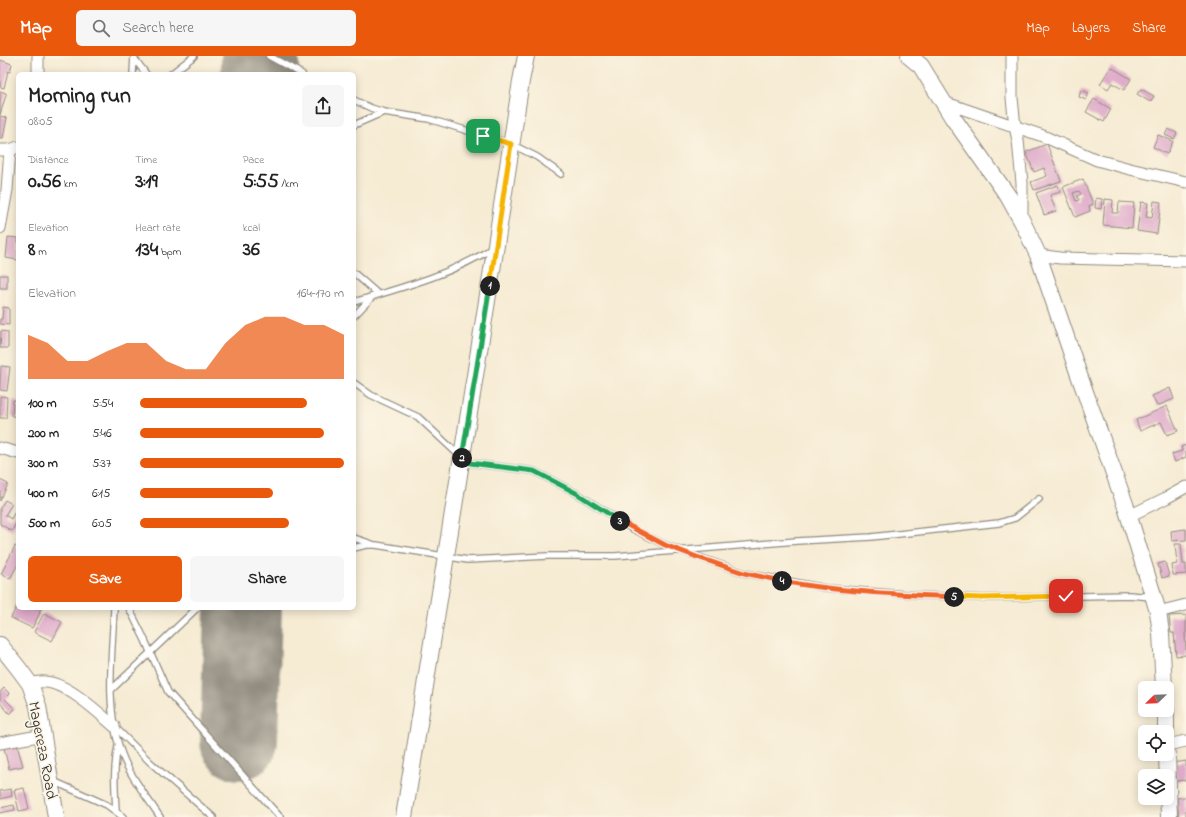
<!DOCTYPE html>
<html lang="en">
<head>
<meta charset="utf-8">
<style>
  :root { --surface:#fff; --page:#f6f6f6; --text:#222; --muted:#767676; --accent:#ea580c }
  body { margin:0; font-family:"Indie Flower",sans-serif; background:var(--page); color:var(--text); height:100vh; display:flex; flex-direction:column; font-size:15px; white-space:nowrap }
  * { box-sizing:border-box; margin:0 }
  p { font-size:13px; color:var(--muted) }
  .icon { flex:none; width:22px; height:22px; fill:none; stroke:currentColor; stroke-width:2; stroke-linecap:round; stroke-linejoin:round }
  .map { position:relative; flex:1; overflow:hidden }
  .panel { position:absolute; left:16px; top:16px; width:340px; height:538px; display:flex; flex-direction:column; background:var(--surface); border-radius:6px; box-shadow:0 2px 10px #0003 }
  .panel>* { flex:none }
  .needle { width:26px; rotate:247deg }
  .tools { position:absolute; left:1138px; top:625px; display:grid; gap:8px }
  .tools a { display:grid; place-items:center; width:36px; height:36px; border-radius:6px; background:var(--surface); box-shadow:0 2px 10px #0003; font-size:20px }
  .pin { position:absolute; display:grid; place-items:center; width:34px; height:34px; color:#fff; margin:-17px; border-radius:8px; box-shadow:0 2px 6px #0006 }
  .km { position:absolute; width:20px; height:20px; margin:-10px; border-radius:50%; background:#222; color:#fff; font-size:11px; line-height:20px; text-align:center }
  .round { display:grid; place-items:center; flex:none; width:42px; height:42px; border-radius:6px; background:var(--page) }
  .overview { display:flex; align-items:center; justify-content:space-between; height:68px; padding:0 12px }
  h1 { font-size:22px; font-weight:700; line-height:30px }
  .stats { display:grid; grid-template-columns:repeat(3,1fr); gap:6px; height:68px; padding:4px 12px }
  .stats div { display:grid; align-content:center }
  .stats b { font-size:20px; font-weight:700 }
  .stats small { font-size:11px; font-weight:400 }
  .stats p { font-size:11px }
  .chart { height:112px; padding:8px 12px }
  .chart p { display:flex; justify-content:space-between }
  .chart svg { width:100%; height:72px; margin-top:4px; fill:var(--accent); opacity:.7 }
  .button { display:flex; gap:8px; margin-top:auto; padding:8px 12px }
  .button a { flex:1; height:46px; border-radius:6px; background:var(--accent); color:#fff; font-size:16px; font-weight:700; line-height:46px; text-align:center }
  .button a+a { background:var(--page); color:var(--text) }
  ul { padding:0 12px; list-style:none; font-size:13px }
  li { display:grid; grid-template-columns:64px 48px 1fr; align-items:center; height:30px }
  li i { height:10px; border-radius:5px; background:var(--accent) }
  header { display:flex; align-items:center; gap:24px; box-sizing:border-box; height:56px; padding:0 20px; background:var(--accent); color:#fff }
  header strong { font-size:19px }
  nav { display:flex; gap:22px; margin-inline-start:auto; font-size:14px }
  .search { width:280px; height:36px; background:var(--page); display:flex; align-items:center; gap:10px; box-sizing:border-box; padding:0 14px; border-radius:6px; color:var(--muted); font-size:15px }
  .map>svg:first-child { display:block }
</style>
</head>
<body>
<header>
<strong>Map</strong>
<div class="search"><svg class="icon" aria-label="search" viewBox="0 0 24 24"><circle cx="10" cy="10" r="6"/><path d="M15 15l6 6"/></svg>Search here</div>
<nav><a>Map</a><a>Layers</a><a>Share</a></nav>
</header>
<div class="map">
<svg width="1186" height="761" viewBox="0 0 1186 761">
  <rect width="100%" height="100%" fill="#fcf5e5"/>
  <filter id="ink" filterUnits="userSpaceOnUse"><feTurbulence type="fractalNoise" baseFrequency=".025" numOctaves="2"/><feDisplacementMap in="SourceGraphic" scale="8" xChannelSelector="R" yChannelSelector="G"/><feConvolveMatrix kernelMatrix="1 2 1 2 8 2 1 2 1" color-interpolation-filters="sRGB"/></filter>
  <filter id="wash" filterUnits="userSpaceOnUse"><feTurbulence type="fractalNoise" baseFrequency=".012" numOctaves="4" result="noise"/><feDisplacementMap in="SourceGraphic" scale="16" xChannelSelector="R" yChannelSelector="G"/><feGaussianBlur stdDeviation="0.9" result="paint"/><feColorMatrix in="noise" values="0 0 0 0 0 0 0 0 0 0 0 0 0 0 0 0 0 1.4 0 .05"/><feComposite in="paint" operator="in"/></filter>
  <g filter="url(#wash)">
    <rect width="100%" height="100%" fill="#f6ebd3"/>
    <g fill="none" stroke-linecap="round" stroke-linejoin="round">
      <g stroke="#908b7f" stroke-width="78">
        <polyline points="260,18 260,0"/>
        <polyline points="239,685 243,552"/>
      </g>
    </g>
    <g id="blocks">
      <g fill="#dfabca" fill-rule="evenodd">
        <polygon points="0,4 12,8 10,16 8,15 4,32 0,31"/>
        <polygon points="1111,11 1131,23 1124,34 1112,27 1108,33 1100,28"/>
        <polygon points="1141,33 1154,40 1150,46 1137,38"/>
        <polygon points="1081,34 1089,37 1086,44 1079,41"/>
        <polygon points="0,35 6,37 6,39 0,59"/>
        <polygon points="1094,43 1111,53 1104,66 1086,56"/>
        <polygon points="0,60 7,62 3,82 0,82"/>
        <polygon points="1168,73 1177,77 1174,83 1165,79"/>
        <polygon points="1158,79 1173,85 1167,98 1153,91"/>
        <polygon points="1047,88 1061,125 1034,134 1031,126 1047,120 1044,112 1034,116 1026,96"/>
        <path d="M1083,123L1093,148L1089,150L1090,155L1075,161L1063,131ZM1079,135L1081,138L1077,140L1079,144L1076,145L1073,137Z"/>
        <polygon points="1058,129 1061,136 1050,139 1056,155 1044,159 1036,137"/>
        <polygon points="1096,142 1102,143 1101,153 1095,152"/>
        <polygon points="1105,143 1113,144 1112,157 1118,157 1119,146 1134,147 1132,172 1103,169"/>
        <polygon points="1154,145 1161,146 1157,178 1137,175 1141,146 1148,147 1146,161 1152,162"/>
        <polygon points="8,181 18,182 18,204 6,202"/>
        <rect x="0" y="219" width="7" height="13"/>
        <polygon points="3,251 9,252 9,269 0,268 0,263 2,263"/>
        <polygon points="1,275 8,276 8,292 0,292"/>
        <polygon points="1,310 10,311 7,335 0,334"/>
        <polygon points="1170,332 1174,343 1157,350 1152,340"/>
        <polygon points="0,340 7,341 6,362 0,362"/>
        <polygon points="13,344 18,345 18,361 12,360"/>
        <polygon points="1167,350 1178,375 1167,379 1161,366 1140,375 1136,364"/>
        <polygon points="1186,389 1186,401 1175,406 1172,398 1182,395 1181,391"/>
        <polygon points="0,424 8,428 0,445"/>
        <polygon points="5,444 12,448 5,459 11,463 18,450 18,463 12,475 0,468 0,452"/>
        <polygon points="1186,473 1186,484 1172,485 1171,475"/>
        <polygon points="1175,488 1181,488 1183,508 1186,508 1186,518 1173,519 1172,509 1177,508"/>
        <polygon points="15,490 18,491 18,508 10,523 1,518"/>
        <polygon points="1165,506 1169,520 1162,522 1158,508"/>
        <polygon points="18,547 18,552 41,552 39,556 40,557 32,572 11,562"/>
        <polygon points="44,557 62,566 52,585 34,576"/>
        <polygon points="1186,559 1186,577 1185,577 1186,599 1176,600 1174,577 1171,577 1169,560"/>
        <polygon points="4,632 10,638 5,643 15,653 10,658 0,647 0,636"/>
        <polygon points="17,689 23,710 9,713 4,692"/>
        <polygon points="1186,705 1186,724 1177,725 1174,707"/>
        <polygon points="24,732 29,753 19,755 14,734"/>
        <polygon points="11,733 12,740 0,743 0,735"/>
        <polygon points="1186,741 1186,761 1179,761 1177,742"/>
        <polygon points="14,749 15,754 0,757 0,752"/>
      </g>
    </g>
  </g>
  <g filter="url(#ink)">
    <use href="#blocks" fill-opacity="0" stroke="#908b7f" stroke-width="1"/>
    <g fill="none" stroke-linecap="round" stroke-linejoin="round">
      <g stroke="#908b7f" stroke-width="8">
        <g id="lane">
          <polyline points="269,0 302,18"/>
          <polyline points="134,2 146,18"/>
          <polyline points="133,18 134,0"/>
          <polyline points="171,18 194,0"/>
          <polyline points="354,44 371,52 384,56 429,63 511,88 537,101 561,118"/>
          <polyline points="354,69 384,56"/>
          <polyline points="354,217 378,238"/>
          <path d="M354,246C403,231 450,219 493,192"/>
          <polyline points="354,260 372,241"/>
          <polyline points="354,327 371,339 418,361 462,402 470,407 534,415 576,437 633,473 665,489 744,517 826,532 916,539 982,542 1129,539 1152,541"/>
          <polyline points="354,482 372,488"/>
          <polyline points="354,492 366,489 376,489 468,504 548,500 615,500 797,485 871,481 999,467 1015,462 1039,443"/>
          <path d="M114,552C112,603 103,662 127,710C136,728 149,744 160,761"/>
          <polyline points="129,552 144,582 168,636 280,761"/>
          <polyline points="111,634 197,552"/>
          <polyline points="114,670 150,706 213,761"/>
          <polyline points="53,725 107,749 123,761"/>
          <path d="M116,755C115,731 113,714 118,690"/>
        </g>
      </g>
      <g stroke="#908b7f" stroke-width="13">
        <g id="street">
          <polyline points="1012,0 1012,42 1015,71 1018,84 1022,127 1022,163"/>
          <polyline points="38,18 38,0"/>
          <polyline points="943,46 1043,80 1097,104 1130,113 1186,126"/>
          <polyline points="0,94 10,94 18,91"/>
          <polyline points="0,172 7,134 10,94"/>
          <polyline points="1038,199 1060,202 1186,205"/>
          <polyline points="0,392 18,397"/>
          <polyline points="1129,460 1166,442 1186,431"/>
          <polyline points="1158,556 1186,549"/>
          <path d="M30,628C34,627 40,625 45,626C67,627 98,656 114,670"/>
          <polyline points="0,687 44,679"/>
          <polyline points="1167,689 1186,685"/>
        </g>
      </g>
      <g stroke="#908b7f" stroke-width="18">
        <g id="secondary">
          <polyline points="909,0 921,10 953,62 1008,140 1022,165 1038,199 1079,319 1126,451 1153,539 1158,556 1161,577 1164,632"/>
          <polyline points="0,589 19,613 30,628 38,650 56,761"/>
          <polyline points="1166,654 1166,676"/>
          <polyline points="1167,698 1169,761"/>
          <polyline points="404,761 496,189 521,25 526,0"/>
        </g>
      </g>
      <use href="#lane" stroke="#fff" stroke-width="5.5"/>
      <use href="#street" stroke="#fff" stroke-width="11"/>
      <use href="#secondary" stroke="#fff" stroke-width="16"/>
    </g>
  </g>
  <g fill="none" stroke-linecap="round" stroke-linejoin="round" filter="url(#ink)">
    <g stroke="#fff" stroke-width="8">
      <polyline id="split-1" points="483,80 511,88 490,230"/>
    </g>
    <g stroke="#fff" stroke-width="8">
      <polyline id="split-2" points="462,402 490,230"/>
    </g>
    <g stroke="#fff" stroke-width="8">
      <polyline id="split-3" points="462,402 470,407 534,415 576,437 620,465"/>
    </g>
    <g stroke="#fff" stroke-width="8">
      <polyline id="split-4" points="620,465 665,489 697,501 744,517 782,525"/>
    </g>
    <g stroke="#fff" stroke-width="8">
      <path id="split-5" d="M782,525C838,536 897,538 954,541"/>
    </g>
    <g stroke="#fff" stroke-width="8">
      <polyline id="split-6" points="954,541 982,542 1066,540"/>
    </g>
    <use href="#split-1" stroke="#f5b400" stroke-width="5"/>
    <use href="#split-2" stroke="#22a559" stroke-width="5"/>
    <use href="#split-3" stroke="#22a559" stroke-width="5"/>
    <use href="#split-4" stroke="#f0652b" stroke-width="5"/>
    <use href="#split-5" stroke="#f0652b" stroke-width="5"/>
    <use href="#split-6" stroke="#f5b400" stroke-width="5"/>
  </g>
  <g text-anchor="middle" stroke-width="3.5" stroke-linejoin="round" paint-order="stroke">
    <g font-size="16" fill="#2b2b2b" stroke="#fcf5e5">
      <text transform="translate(44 694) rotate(79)" y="6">Magereza Road</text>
    </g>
  </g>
</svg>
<div class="tools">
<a><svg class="needle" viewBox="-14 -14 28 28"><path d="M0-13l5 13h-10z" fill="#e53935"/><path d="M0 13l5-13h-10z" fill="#767676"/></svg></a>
<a><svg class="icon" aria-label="locate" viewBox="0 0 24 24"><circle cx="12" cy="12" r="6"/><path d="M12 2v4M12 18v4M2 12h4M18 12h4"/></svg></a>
<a><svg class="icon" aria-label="layers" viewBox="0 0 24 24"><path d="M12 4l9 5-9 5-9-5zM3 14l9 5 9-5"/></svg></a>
</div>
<div class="pin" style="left:483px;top:80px;background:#1e9e55"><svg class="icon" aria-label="arrive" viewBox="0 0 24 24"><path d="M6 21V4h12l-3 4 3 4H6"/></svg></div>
<div class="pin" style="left:1066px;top:540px;background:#d93025"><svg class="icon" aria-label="check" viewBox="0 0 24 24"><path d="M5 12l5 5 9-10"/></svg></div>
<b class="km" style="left:490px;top:230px">1</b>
<b class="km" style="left:462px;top:402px">2</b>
<b class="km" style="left:620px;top:465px">3</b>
<b class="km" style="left:782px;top:525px">4</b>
<b class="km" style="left:954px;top:541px">5</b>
<section class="panel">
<div class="overview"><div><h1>Morning run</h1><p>08:05</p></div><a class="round"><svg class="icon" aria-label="share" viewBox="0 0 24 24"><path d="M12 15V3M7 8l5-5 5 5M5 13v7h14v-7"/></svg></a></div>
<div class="stats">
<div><p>Distance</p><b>0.56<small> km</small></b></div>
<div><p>Time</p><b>3:19</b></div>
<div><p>Pace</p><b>5:55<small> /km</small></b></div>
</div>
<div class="stats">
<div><p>Elevation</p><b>8<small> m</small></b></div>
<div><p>Heart rate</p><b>134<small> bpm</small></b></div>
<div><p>kcal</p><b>36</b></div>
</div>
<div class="chart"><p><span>Elevation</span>164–170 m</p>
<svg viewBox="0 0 160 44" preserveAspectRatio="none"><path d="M0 44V17L10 22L20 33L30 33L40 27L50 22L60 22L70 33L80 38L90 38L100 22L110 11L120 6L130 6L140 11L150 11L160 17V44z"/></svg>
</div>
<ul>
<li><b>100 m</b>5:54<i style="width:82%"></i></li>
<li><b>200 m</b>5:46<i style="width:90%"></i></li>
<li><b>300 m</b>5:37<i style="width:100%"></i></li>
<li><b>400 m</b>6:15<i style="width:65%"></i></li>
<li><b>500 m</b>6:05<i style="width:73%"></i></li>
</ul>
<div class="button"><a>Save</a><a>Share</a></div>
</section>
</div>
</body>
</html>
